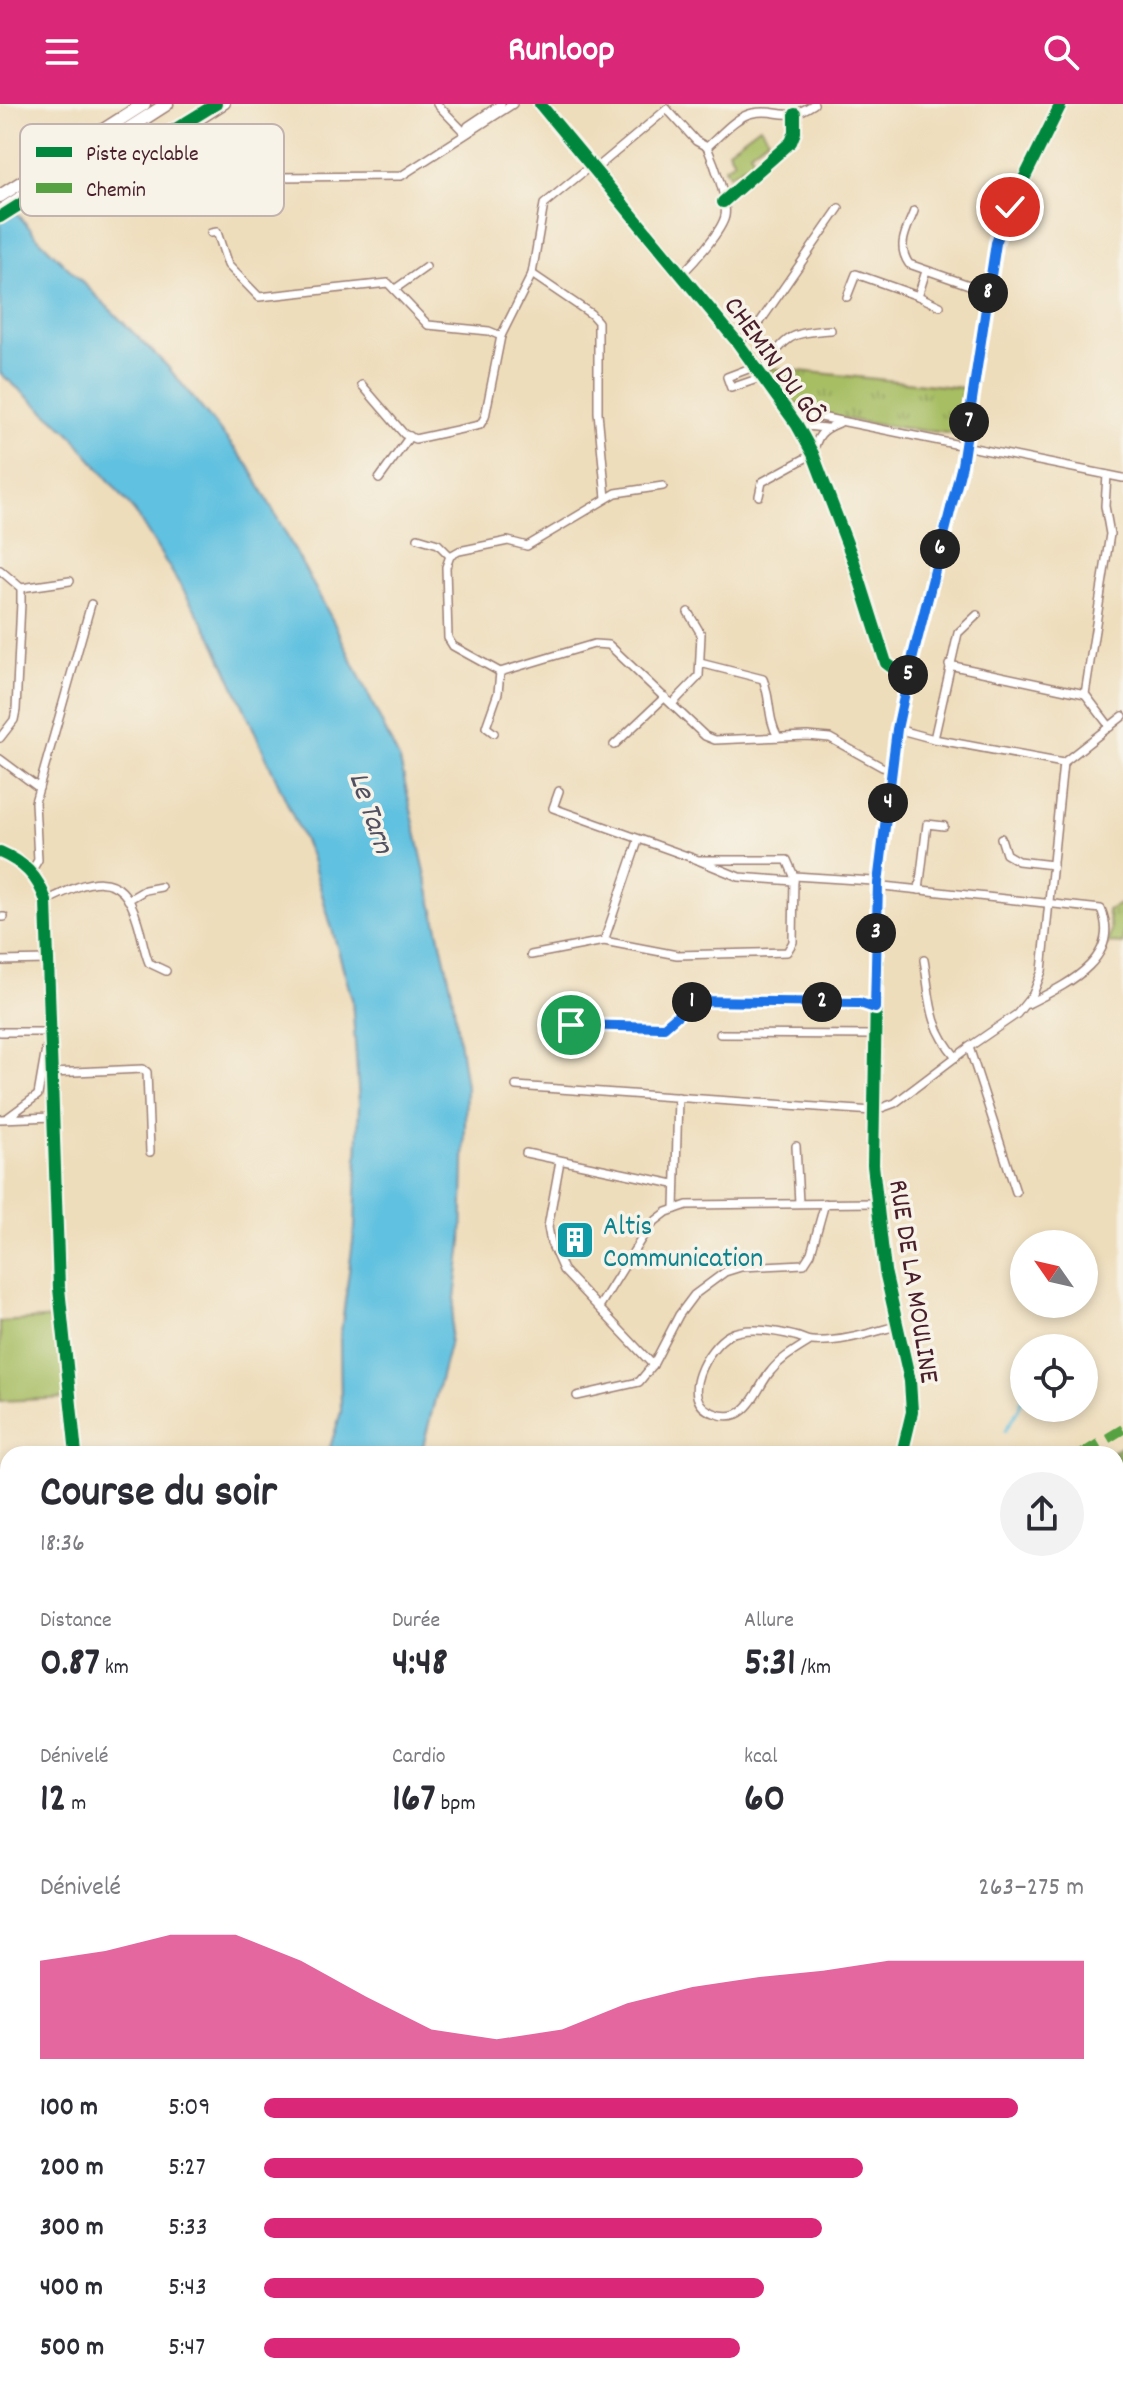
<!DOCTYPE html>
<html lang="fr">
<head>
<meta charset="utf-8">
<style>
  :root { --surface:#fff; --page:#f2f2f3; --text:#2b2b33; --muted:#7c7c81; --accent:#db2777 }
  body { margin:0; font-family:Dekko,sans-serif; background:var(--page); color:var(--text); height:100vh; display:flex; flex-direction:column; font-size:30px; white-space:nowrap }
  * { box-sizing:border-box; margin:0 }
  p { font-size:26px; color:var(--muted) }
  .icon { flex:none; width:44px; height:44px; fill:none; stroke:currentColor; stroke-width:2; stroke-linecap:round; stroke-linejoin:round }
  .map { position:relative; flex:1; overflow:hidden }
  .sheet { position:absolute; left:0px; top:1342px; width:1124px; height:950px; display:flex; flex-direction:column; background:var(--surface); border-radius:24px 24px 0 0; box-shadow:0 4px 12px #0003 }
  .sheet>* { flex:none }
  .needle { width:52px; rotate:304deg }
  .fabs { position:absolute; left:1010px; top:1126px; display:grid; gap:16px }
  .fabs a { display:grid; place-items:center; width:88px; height:88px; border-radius:50%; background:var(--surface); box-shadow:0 4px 12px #0003; font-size:40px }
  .pin { position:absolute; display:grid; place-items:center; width:68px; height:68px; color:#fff; margin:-34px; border:4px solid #fff; border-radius:50%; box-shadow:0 2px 8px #0007 }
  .km { position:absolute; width:40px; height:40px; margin:-20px; border-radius:50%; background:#222; color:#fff; font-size:22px; line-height:40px; text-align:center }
  .round { display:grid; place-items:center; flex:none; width:84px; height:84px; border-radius:42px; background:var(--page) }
  .summary { display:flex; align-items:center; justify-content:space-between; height:136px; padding:0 40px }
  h1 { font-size:44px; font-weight:700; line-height:60px }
  .metrics { display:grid; grid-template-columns:repeat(3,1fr); gap:12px; height:136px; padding:8px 40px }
  .metrics div { display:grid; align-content:center }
  .metrics b { font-size:40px; font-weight:700 }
  .metrics small { font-size:22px; font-weight:400 }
  .metrics p { font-size:22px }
  .chart { height:224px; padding:16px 40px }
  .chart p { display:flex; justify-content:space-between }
  .chart svg { width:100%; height:144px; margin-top:8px; fill:var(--accent); opacity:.7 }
  ul { padding:0 40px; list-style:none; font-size:26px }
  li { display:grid; grid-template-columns:128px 96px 1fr; align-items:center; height:60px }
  li i { height:20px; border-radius:10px; background:var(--accent) }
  header { display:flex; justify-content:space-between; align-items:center; height:104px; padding:0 40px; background:var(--accent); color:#fff; font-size:36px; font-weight:700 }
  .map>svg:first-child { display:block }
</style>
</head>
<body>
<header><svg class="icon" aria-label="menu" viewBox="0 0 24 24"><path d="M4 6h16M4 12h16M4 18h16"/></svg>Runloop<svg class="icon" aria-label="search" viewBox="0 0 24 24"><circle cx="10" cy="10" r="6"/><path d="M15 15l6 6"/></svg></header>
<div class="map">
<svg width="1123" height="2291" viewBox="0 0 1123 2291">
  <defs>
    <pattern id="forest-crowns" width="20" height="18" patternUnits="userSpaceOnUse" patternTransform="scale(2)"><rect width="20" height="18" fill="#85a559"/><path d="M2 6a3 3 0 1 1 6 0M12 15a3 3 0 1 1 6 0" fill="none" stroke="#6f864a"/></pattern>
    <pattern id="park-tufts" width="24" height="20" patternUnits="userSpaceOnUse" patternTransform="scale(2)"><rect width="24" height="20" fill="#a7be63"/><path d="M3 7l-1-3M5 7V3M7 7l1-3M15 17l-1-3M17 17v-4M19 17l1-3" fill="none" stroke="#8a9a52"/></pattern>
  </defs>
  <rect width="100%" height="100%" fill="#f7f3e8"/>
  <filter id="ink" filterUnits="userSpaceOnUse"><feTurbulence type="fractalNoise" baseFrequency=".0125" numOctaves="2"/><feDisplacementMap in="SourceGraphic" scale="16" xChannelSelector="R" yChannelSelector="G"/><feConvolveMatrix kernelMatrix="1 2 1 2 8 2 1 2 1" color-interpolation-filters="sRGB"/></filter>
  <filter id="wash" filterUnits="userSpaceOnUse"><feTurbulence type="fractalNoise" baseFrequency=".006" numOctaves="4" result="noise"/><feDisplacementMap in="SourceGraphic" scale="32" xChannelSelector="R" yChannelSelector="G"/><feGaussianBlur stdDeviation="1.8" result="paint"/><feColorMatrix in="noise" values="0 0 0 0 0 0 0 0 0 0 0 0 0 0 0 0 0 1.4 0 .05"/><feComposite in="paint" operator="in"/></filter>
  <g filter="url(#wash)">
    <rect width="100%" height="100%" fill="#edb"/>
    <g fill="#a7be63" stroke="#786e47" stroke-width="2">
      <polygon points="760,22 768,34 750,48 755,55 729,71 725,63 734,57 728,46"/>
      <polygon points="57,1214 67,1294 0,1297 0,1218"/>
      <polygon points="1123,1558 1123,1610 1116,1606 1116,1572"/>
    </g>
    <g fill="url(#forest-crowns)" stroke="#686242" stroke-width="2">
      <polygon points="1123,1341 1123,1400 1116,1409 1116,1350 1108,1350"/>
      <polygon points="519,2284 623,2284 624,2291 520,2291"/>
    </g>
    <g fill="url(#park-tufts)" stroke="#786e47" stroke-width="2">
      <path d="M771,264L963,284L954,330C915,325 818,317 788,295C780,289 773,278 768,270Z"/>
      <polygon points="1123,799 1123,840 1108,839 1111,826 1107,806"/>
    </g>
    <g fill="#61c1e0" stroke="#567086" stroke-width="2">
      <polygon points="0,89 38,134 167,262 249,362 333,517 400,657 451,883 466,982 462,1139 449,1241 421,1350 328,1350 341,1308 340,1235 355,1122 359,999 352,895 311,752 212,533 135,408 69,328 0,269"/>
      <polygon points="303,2284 440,2284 441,2291 303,2291"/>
    </g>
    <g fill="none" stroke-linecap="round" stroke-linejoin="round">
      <g stroke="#61c1e0" stroke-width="3">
        <polyline points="1005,1327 1019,1304 1024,1290"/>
        <polyline points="1116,1364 1123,1362"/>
        <polyline points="550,2291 551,2284"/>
      </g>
    </g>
  </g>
  <g filter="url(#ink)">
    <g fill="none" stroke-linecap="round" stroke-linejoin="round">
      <g stroke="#9c7e73" stroke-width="10">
        <g id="street">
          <polyline points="437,0 465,29"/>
          <polyline points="540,0 738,239 797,321 813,350 854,458 886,559 894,565 908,571"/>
          <path d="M667,5L696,37L707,43C714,59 728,95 725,112C722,127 693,159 682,170"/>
          <polyline points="465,29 468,22 501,0"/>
          <polyline points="166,38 180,76 185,77 248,77 274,73 401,72 513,0"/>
          <path d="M707,43C720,32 736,12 753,9C781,4 783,20 814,0"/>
          <polyline points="93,88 111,73 226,0"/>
          <polyline points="723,98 791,38 795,28 795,10"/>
          <path d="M914,107C907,126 896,141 909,160L989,188"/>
          <polyline points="211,129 217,128 228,161 259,193 388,179 428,221 489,227 501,232"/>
          <polyline points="532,170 591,210 598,218 598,308 606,394"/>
          <polyline points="395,185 426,163"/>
          <polyline points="918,192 940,202"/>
          <polyline points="847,193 856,170 918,192 926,167"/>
          <polyline points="738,239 758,221 839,104"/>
          <polyline points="756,262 727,273 731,284 763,273"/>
          <path d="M761,270C786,233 786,229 831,226"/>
          <polyline points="362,281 404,330 415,335 480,321 485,313 501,232 532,170 544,100 588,64 599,62 667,5"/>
          <polyline points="786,306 1123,374"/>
          <polyline points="797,321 825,324"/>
          <polyline points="1107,371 1105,402 1110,430 1085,590 1110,623"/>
          <polyline points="379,375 410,332"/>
          <polyline points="663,382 616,389 527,442 508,437 459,447 450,452 446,463 448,534 453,542 500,568 594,540 609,541 705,632 715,636 807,632 830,634 882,663 892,666"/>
          <path d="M759,392L762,378L813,350C817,332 821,326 839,319"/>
          <polyline points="418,434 438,440 450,452"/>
          <polyline points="0,466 21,484 21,498 16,606 14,616 0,634"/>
          <polyline points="21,484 70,477"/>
          <path d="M700,559L763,575C771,594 767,614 778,633"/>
          <polyline points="949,561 1085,590"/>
          <polyline points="672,600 699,572 701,530 688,508"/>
          <polyline points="897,625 934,635 1063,659 1123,612"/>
          <polyline points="494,629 486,623 498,589 500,568"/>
          <polyline points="934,635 958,529 977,511"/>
          <polyline points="614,641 665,593"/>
          <polyline points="0,655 39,684"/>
          <path d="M559,687L553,704L698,756H787L794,772L873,777L883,782L1101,805C1123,856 1063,882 1028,900"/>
          <polyline points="1001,734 1006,750 1018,757 1053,761"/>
          <path d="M0,748C23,758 38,772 46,797L59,1184L76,1350"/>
          <polyline points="700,757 739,773 794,777"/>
          <polyline points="31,768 38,756 35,698 91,500"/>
          <polyline points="919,786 927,720 944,722"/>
          <polyline points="128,796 145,786 161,783"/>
          <path d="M46,797C83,779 121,759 137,816C142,831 143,844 149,859L166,867"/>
          <polyline points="0,813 4,813"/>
          <polyline points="604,837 638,737"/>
          <polyline points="531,851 604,837 677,851 787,848 793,838 794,772"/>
          <path d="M924,856C931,896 928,921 956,953"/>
          <polyline points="0,857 48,856"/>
          <polyline points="571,921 664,923 694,897 860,899 875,904"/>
          <polyline points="0,928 49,928"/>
          <polyline points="720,930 875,931"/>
          <polyline points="969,943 1016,1088"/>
          <polyline points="51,969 143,965 147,968 150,1048"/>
          <polyline points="516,982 873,1007 895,999 969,943 1017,910 1033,890 1042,867 1063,659"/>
          <polyline points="7,1014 38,991 46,945"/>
          <polyline points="0,1015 53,1013"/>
          <polyline points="796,1042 799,1099"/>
          <polyline points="526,1049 674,1080"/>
          <polyline points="560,1057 548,1123 551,1139 563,1166 653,1261"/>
          <polyline points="675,1105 678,993"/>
          <polyline points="599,1203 650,1121 667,1108 687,1101 876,1099"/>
          <path d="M810,1237C796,1246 781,1254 771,1267C760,1279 753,1303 737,1310C729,1313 721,1312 714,1309C676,1297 708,1242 729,1231C746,1222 776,1227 795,1232C801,1233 806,1237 812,1237C839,1239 870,1229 896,1222"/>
          <polyline points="577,1292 639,1278 653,1261 679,1211 694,1191 725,1168 741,1163 804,1160 811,1149 825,1099"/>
          <polyline points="902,1350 912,1308 910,1277 885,1167 873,1061 878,779 897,625 913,552 962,361 997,135 1010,103 1061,0"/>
          <polyline points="0,1426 8,1426"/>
          <polyline points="0,1541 8,1541"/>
          <polyline points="0,1700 8,1701"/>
          <polyline points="0,1906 8,1907"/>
          <polyline points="1116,2032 1123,2036"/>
          <polyline points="1116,2215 1123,2218"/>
          <polyline points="513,2284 514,2291"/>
          <polyline points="906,2284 917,2291"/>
          <polyline points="1001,2284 1002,2291"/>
          <polyline points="86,2291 87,2284"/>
        </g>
      </g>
      <g stroke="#9c7e73" stroke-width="14">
        <g id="primary">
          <polyline points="1116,1927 1123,1914"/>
          <polyline points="918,2291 921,2284"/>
        </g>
      </g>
      <g stroke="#9c7e73" stroke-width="15">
        <g id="highway">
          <polyline points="0,92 144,0"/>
          <polyline points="0,107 167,0"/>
        </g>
      </g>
      <use href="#street" stroke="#fff" stroke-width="7"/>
      <use href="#primary" stroke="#fff" stroke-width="11"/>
      <use href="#highway" stroke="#fff" stroke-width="12"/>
      <g stroke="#56a243" stroke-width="10" stroke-dasharray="20 10" stroke-linecap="butt">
        <polyline points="1082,1350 1123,1325"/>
        <polyline points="566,2291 566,2284"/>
      </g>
      <g stroke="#f7f3e8" stroke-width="17">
        <g id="cycleway">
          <polyline points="540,0 738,239 797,321 813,350 854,458 886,559 894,565 908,571"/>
          <polyline points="723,98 791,38 795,28 795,10"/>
          <polyline points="0,113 65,72 77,95 84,81 216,0"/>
          <path d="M0,748C23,758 38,772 46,797L59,1184L76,1350"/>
          <polyline points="902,1350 912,1308 910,1277 885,1167 873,1061 878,779 897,625 913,552 962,361 997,135 1010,103 1061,0"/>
        </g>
      </g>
      <use href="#cycleway" stroke="#00873e" stroke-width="12"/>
    </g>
  </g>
  <g fill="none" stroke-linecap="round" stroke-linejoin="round" filter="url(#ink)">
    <g stroke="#fff" stroke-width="16">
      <polyline id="route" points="571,921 664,923 694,897 860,899 875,904 878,779 897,625 913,552 962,361 996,139 1010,103"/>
    </g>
    <use href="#route" stroke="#1a73e8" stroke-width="10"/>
  </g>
  <defs>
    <g id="building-square" transform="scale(2)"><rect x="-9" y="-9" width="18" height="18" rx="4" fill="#0f9aa8" stroke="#f7f3e8"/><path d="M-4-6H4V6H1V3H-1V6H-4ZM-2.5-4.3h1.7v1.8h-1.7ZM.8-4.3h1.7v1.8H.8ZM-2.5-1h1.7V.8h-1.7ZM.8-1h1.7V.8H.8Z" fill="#fff"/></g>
  </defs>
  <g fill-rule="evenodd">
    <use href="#building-square" x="575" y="1136"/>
  </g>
  <g text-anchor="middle" stroke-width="7" stroke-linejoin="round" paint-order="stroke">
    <g font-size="28" fill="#4a1f2b" stroke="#f7f3e8">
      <text transform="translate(776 255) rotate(54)" y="10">CHEMIN DU GÔ</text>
      <text transform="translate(916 1177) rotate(81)" y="10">RUE DE LA MOULINE</text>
    </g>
    <g font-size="28" fill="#0d838f" stroke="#f7f3e8" text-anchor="start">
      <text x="603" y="1130">Altis<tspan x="603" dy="32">Communication</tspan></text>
    </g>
    <g font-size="30" font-style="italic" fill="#515061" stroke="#f7f3e8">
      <text transform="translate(373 708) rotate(71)" y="10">Le Tarn</text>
    </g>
  </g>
  <rect x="20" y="20" width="264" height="92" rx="12" fill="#f7f3e8" stroke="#c3b3af" stroke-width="2"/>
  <rect x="36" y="43" width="36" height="10" fill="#00873e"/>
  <rect x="36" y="79" width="36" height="10" fill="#56a243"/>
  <g font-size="22" fill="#4a1f2b">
    <text x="86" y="56">Piste cyclable</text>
    <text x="86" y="92">Chemin</text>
  </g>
</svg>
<div class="fabs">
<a><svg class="needle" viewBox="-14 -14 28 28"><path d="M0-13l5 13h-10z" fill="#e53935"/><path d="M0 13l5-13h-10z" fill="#7c7c81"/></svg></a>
<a><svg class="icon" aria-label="locate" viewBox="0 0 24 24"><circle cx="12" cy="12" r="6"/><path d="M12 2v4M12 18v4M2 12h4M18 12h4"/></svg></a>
</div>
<div class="pin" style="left:571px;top:921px;background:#1e9e55"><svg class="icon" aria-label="arrive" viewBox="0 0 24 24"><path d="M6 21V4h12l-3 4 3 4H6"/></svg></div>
<div class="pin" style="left:1010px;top:103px;background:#d93025"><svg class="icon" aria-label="check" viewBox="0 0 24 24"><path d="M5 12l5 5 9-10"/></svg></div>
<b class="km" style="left:692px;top:898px">1</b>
<b class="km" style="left:822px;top:898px">2</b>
<b class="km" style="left:876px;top:829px">3</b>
<b class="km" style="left:888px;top:699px">4</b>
<b class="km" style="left:908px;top:571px">5</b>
<b class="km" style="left:940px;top:445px">6</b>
<b class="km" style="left:969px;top:318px">7</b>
<b class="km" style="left:988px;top:189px">8</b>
<section class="sheet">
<div class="summary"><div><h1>Course du soir</h1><p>18:36</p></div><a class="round"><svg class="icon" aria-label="share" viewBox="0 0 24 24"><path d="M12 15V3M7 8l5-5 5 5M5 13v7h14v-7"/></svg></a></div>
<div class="metrics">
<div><p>Distance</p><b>0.87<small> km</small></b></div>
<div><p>Durée</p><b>4:48</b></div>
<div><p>Allure</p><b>5:31<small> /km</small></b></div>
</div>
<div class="metrics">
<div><p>Dénivelé</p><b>12<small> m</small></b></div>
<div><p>Cardio</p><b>167<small> bpm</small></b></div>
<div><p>kcal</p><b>60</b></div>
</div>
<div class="chart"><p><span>Dénivelé</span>263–275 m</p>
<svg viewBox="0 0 160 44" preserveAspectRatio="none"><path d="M0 44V14L10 11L20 6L30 6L40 14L50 25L60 35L70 38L80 35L90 27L100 22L110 19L120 17L130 14L140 14L150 14L160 14V44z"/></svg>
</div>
<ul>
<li><b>100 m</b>5:09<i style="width:92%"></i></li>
<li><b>200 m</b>5:27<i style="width:73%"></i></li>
<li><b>300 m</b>5:33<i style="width:68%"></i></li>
<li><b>400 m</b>5:43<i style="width:61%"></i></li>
<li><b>500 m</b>5:47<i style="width:58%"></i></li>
</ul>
</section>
</div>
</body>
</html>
